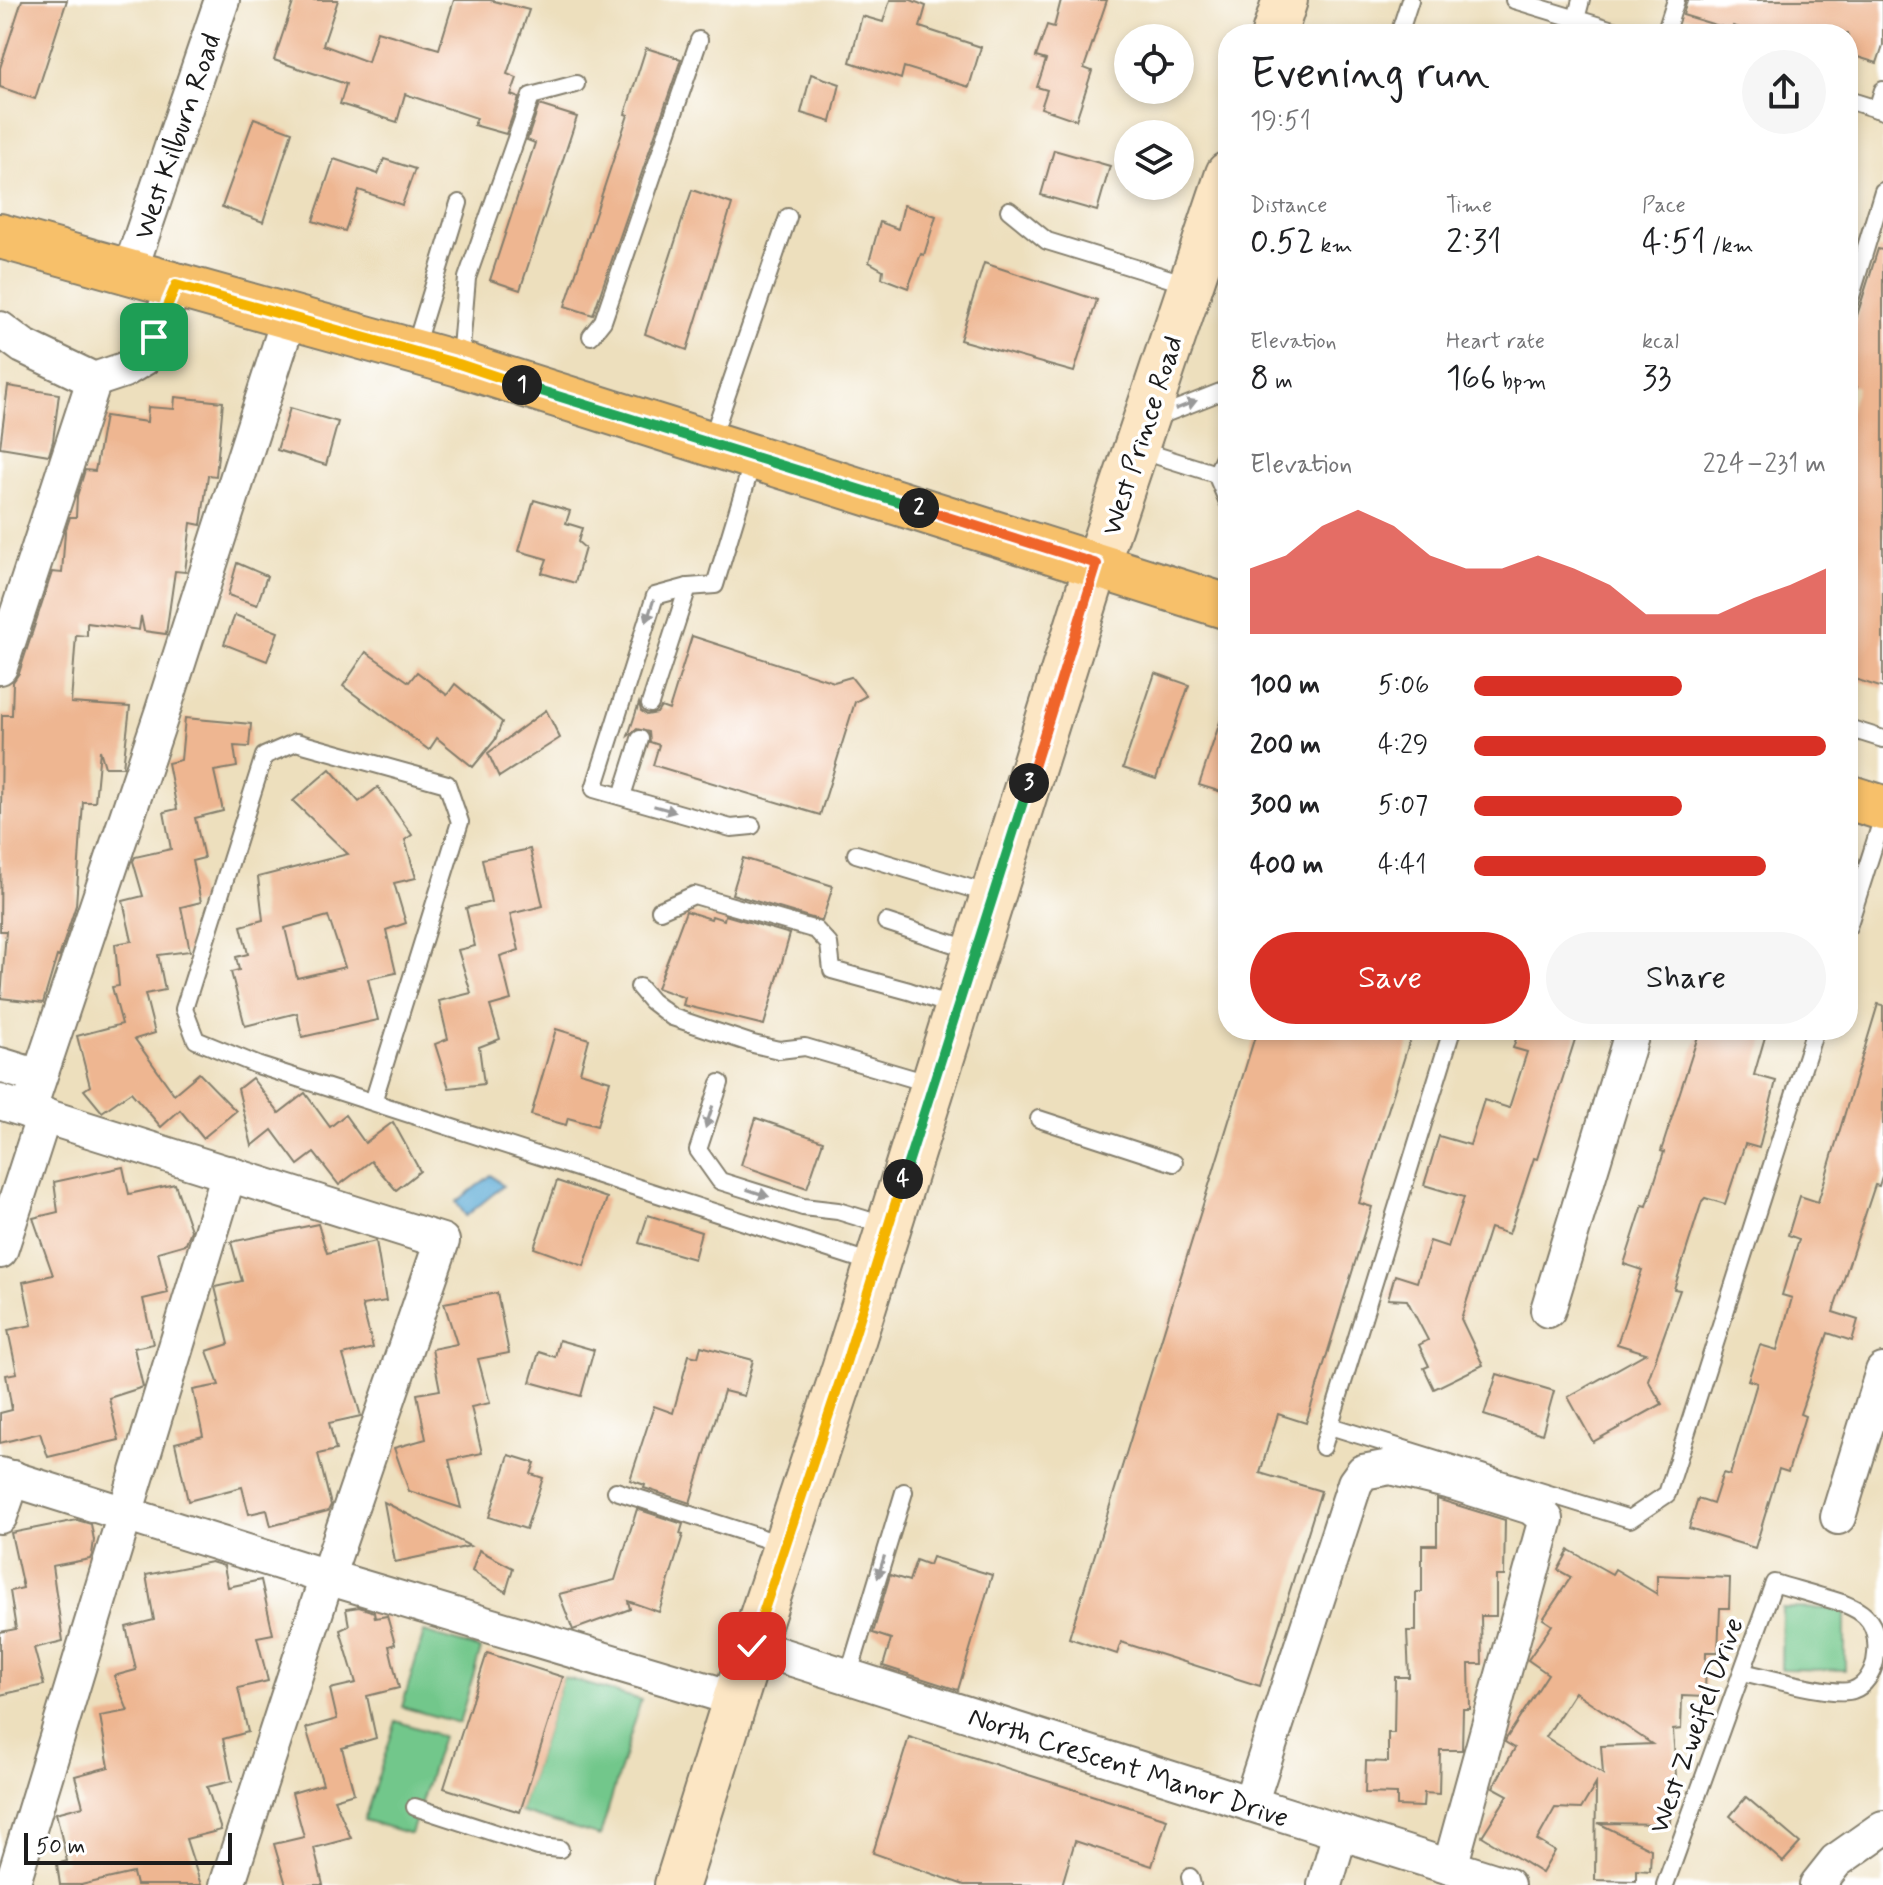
<!DOCTYPE html>
<html lang="en">
<head>
<meta charset="utf-8">
<style>
  :root { --surface:#fff; --page:#f6f6f6; --text:#202124; --muted:#757577; --accent:#d93025 }
  body { margin:0; font-family:Mynerve,sans-serif; background:var(--page); color:var(--text); height:100vh; display:flex; flex-direction:column; font-size:30px; white-space:nowrap }
  * { box-sizing:border-box; margin:0 }
  p { font-size:26px; color:var(--muted) }
  .icon { flex:none; width:44px; height:44px; fill:none; stroke:currentColor; stroke-width:2; stroke-linecap:round; stroke-linejoin:round }
  .map { position:relative; flex:1; overflow:hidden }
  .sheet { position:absolute; left:1218px; top:24px; width:640px; height:1016px; display:flex; flex-direction:column; background:var(--surface); border-radius:32px; box-shadow:0 4px 12px #0003 }
  .sheet>* { flex:none }
  .buttons { position:absolute; left:1114px; top:24px; display:grid; gap:16px }
  .buttons a { display:grid; place-items:center; width:80px; height:80px; border-radius:50%; background:var(--surface); box-shadow:0 4px 12px #0003; font-size:40px }
  .scale { position:absolute; left:24px; bottom:20px; width:208px; box-sizing:border-box; padding-left:8px; border:4px solid #1c1c1c; border-top:0; font-size:22px; line-height:28px; white-space:nowrap; color:#1c1c1c; -webkit-text-stroke:6px #fff; paint-order:stroke }
  .pin { position:absolute; display:grid; place-items:center; width:68px; height:68px; color:#fff; margin:-34px; border-radius:16px; box-shadow:0 4px 12px #0006 }
  .km { position:absolute; width:40px; height:40px; margin:-20px; border-radius:50%; background:#222; color:#fff; font-size:22px; line-height:40px; text-align:center }
  .round { display:grid; place-items:center; flex:none; width:84px; height:84px; border-radius:42px; background:var(--page) }
  .overview { display:flex; align-items:center; justify-content:space-between; height:136px; padding:0 32px }
  h1 { font-size:44px; font-weight:600; line-height:60px }
  .metrics { display:grid; grid-template-columns:repeat(3,1fr); gap:12px; height:136px; padding:8px 32px }
  .metrics div { display:grid; align-content:center }
  .metrics b { font-size:34px; font-weight:600 }
  .metrics small { font-size:22px; font-weight:400 }
  .metrics p { font-size:22px }
  .chart { height:224px; padding:16px 32px }
  .chart p { display:flex; justify-content:space-between }
  .chart svg { width:100%; height:144px; margin-top:8px; fill:var(--accent); opacity:.7 }
  .cta { display:flex; gap:16px; margin-top:auto; padding:16px 32px }
  .cta a { flex:1; height:92px; border-radius:48px; background:var(--accent); color:#fff; font-size:32px; font-weight:600; line-height:92px; text-align:center }
  .cta a+a { background:var(--page); color:var(--text) }
  ul { padding:0 32px; list-style:none; font-size:26px }
  li { display:grid; grid-template-columns:128px 96px 1fr; align-items:center; height:60px }
  li i { height:20px; border-radius:10px; background:var(--accent) }
  .map>svg:first-child { display:block }
</style>
</head>
<body>
<div class="map">
<svg width="1883" height="1885" viewBox="0 0 1883 1885">
  <rect width="100%" height="100%" fill="#fff"/>
  <filter id="ink" filterUnits="userSpaceOnUse"><feTurbulence type="fractalNoise" baseFrequency=".0125" numOctaves="2"/><feDisplacementMap in="SourceGraphic" scale="16" xChannelSelector="R" yChannelSelector="G"/><feConvolveMatrix kernelMatrix="1 2 1 2 8 2 1 2 1" color-interpolation-filters="sRGB"/></filter>
  <filter id="wash" filterUnits="userSpaceOnUse"><feTurbulence type="fractalNoise" baseFrequency=".006" numOctaves="4" result="noise"/><feDisplacementMap in="SourceGraphic" scale="32" xChannelSelector="R" yChannelSelector="G"/><feGaussianBlur stdDeviation="1.8" result="paint"/><feColorMatrix in="noise" values="0 0 0 0 0 0 0 0 0 0 0 0 0 0 0 0 0 1.4 0 .05"/><feComposite in="paint" operator="in"/></filter>
  <g filter="url(#wash)">
    <rect width="100%" height="100%" fill="#eddfbd"/>
    <g fill="#72c78b" stroke="#477254" stroke-width="2">
      <polygon points="1782,1608 1845,1609 1845,1670 1781,1669"/>
      <polygon points="424,1632 481,1649 459,1723 402,1707"/>
      <polygon points="563,1677 641,1700 600,1836 520,1812"/>
      <polygon points="396,1721 442,1736 411,1834 364,1820"/>
    </g>
    <polygon fill="#5caad5" stroke="#3c6378" stroke-width="2" points="491,1175 503,1186 466,1216 456,1202"/>
    <g id="blocks">
      <g fill="#eeb691" fill-rule="evenodd">
        <polygon points="22,0 67,0 35,99 0,87 0,68"/>
        <polygon points="294,0 338,0 323,45 368,62 377,31 439,49 454,0 490,0 529,10 507,74 517,78 511,95 519,98 506,134 474,125 477,118 405,94 397,122 340,104 346,84 274,60"/>
        <polygon points="890,0 911,0 926,6 920,27 981,47 969,87 904,67 901,79 850,62 862,16 883,22"/>
        <polygon points="1061,0 1107,0 1084,68 1092,71 1076,120 1041,108 1047,90 1037,87 1046,60 1036,57 1047,25 1054,27"/>
        <polygon points="1687,0 1883,0 1883,45 1877,63 1848,54 1848,34 1760,34 1733,26 1732,30 1683,15"/>
        <polygon points="646,48 681,59 593,315 565,306 628,115 625,114"/>
        <polygon points="811,74 840,84 831,122 801,113"/>
        <polygon points="539,105 577,117 520,290 490,280 535,143 527,140"/>
        <polygon points="254,118 292,132 263,222 222,207"/>
        <polygon points="1054,150 1110,166 1097,211 1041,195"/>
        <polygon points="334,159 378,174 384,159 415,169 402,205 359,190 345,231 313,221"/>
        <polygon points="692,190 732,204 687,350 645,334"/>
        <polygon points="904,205 936,216 924,255 921,254 908,288 882,278 883,270 869,262 880,222 898,229"/>
        <polygon points="1878,249 1883,250 1883,688 1848,677 1848,414 1857,387 1848,384 1848,344"/>
        <polygon points="984,263 1097,300 1074,372 960,340"/>
        <polygon points="8,386 59,394 53,441 49,455 0,447"/>
        <polygon points="175,397 223,402 216,476 208,475 201,525 191,523 185,572 175,571 166,634 144,631 141,616 139,630 87,623 87,636 76,635 71,703 130,707 123,767 105,767 100,750 95,802 83,802 76,905 59,957 57,956 43,1003 1,998 6,931 0,931 2,715 12,715 13,682 19,673 52,572 62,573 65,532 70,517 76,517 77,496 85,470 95,471 105,416 147,422 148,407 174,409"/>
        <polygon points="290,408 338,422 326,465 277,450"/>
        <polygon points="534,500 570,511 566,523 582,528 578,542 585,548 575,583 542,573 547,559 519,551"/>
        <polygon points="237,563 267,576 257,605 228,595"/>
        <polygon points="235,615 278,632 267,661 224,644"/>
        <polygon points="692,636 834,682 851,677 866,696 855,702 820,815 653,765 659,745 650,742 649,732 637,729 628,736 639,703 641,711 647,715 657,713 661,707 669,710"/>
        <polygon points="366,652 409,682 417,672 447,695 455,684 502,722 495,740 473,767 437,738 429,750 343,686"/>
        <polygon points="1155,673 1189,685 1156,779 1123,768"/>
        <polygon points="546,710 560,738 499,777 488,753"/>
        <polygon points="1224,710 1228,710 1228,794 1199,785"/>
        <polygon points="185,718 251,724 249,747 234,746 237,767 214,771 223,811 195,818 204,858 192,861 201,902 181,907 190,951 158,955 165,990 145,994 155,1033 135,1039 174,1094 199,1073 236,1111 203,1138 180,1110 161,1127 131,1092 102,1112 84,1090 90,1086 77,1036 122,1024 112,987 119,986 115,944 132,941 123,901 143,896 133,861 135,857 171,849 164,812 177,809 168,763 181,760"/>
        <path d="M330,769L359,802L378,787L412,835L405,840L416,878L394,883L406,923L386,930L396,973L368,979L378,1020L302,1037L297,1013L245,1026L231,972L239,970L236,957L248,954L241,926L263,920L258,877L348,854L293,801ZM328,916L345,967L297,978L285,928Z"/>
        <polygon points="530,849 543,906 510,914 519,950 500,956 511,1000 490,1006 500,1039 479,1047 484,1084 449,1088 435,1044 448,1039 439,1001 471,993 458,950 475,946 466,908 491,902 482,859"/>
        <polygon points="743,858 833,886 822,921 732,894"/>
        <polygon points="686,911 711,919 712,916 724,920 725,915 790,934 764,1025 683,1005 685,998 657,988"/>
        <polygon points="1878,1004 1883,1005 1883,1173 1879,1186 1875,1185 1833,1312 1858,1320 1852,1341 1828,1333 1800,1414 1805,1416 1788,1472 1779,1469 1755,1548 1689,1528 1698,1499 1713,1504 1723,1473 1730,1475 1757,1383 1748,1380 1760,1345 1777,1350 1792,1298 1782,1295 1799,1239 1788,1235 1800,1196 1818,1202"/>
        <polygon points="556,1029 589,1039 580,1072 610,1081 597,1126 568,1118 566,1125 531,1115"/>
        <polygon points="1257,1030 1413,1030 1359,1203 1372,1207 1306,1423 1278,1414 1260,1473 1321,1491 1260,1686 1121,1642 1117,1654 1069,1638"/>
        <polygon points="1519,1030 1578,1030 1537,1159 1534,1158 1509,1234 1490,1228 1461,1319 1483,1365 1434,1389 1424,1368 1429,1366 1419,1345 1428,1340 1407,1300 1388,1299 1395,1275 1417,1282 1430,1241 1448,1247 1464,1197 1424,1185 1439,1136 1470,1145 1484,1100 1509,1108 1527,1052 1513,1048"/>
        <polygon points="1700,1030 1767,1030 1754,1075 1776,1081 1759,1148 1745,1144 1725,1204 1705,1198 1702,1201 1674,1289 1680,1290 1648,1380 1662,1404 1593,1442 1568,1397 1646,1353 1617,1344 1642,1270 1624,1264 1643,1205 1647,1206 1664,1152 1661,1151"/>
        <polygon points="252,1078 279,1113 305,1093 330,1127 345,1115 365,1143 393,1122 420,1171 396,1190 371,1161 339,1185 314,1153 298,1165 272,1130 252,1146 238,1089"/>
        <polygon points="756,1118 823,1141 807,1188 741,1165"/>
        <polygon points="123,1167 129,1194 175,1184 191,1230 186,1244 158,1252 168,1293 143,1299 153,1344 134,1348 143,1387 109,1398 119,1440 48,1457 40,1433 0,1443 0,1413 12,1410 6,1375 17,1373 8,1330 32,1325 23,1282 53,1275 33,1218 58,1212 54,1182"/>
        <polygon points="557,1181 607,1198 584,1266 534,1248"/>
        <polygon points="648,1215 701,1232 694,1259 639,1243"/>
        <polygon points="318,1224 327,1253 376,1241 386,1301 362,1305 373,1348 343,1355 361,1416 329,1423 336,1450 318,1454 331,1505 328,1511 271,1526 267,1510 249,1514 242,1487 188,1501 175,1443 203,1436 193,1390 219,1385 207,1351 229,1344 215,1287 242,1281 231,1242"/>
        <polygon points="497,1293 509,1353 478,1359 490,1403 471,1407 482,1453 449,1460 461,1508 409,1491 394,1448 426,1439 417,1394 440,1390 432,1349 457,1344 444,1303"/>
        <polygon points="559,1340 594,1350 581,1396 530,1382 539,1352 555,1357"/>
        <polygon points="701,1346 753,1360 744,1396 724,1391 690,1503 644,1488 645,1485 630,1480 654,1406 673,1413 689,1355 698,1357"/>
        <polygon points="1497,1374 1554,1391 1542,1434 1484,1415"/>
        <polygon points="509,1455 535,1463 531,1474 543,1478 526,1529 489,1517"/>
        <polygon points="1437,1499 1505,1520 1504,1576 1496,1576 1496,1616 1481,1616 1482,1664 1469,1664 1470,1709 1463,1709 1462,1750 1440,1750 1439,1794 1424,1793 1423,1807 1397,1806 1397,1794 1365,1793 1366,1761 1388,1762 1388,1733 1394,1733 1395,1677 1409,1677 1407,1631 1416,1631 1416,1592 1422,1592 1422,1545 1437,1545"/>
        <polygon points="384,1502 470,1546 395,1562"/>
        <polygon points="637,1509 683,1524 680,1534 683,1535 659,1612 628,1601 630,1609 573,1630 559,1594 615,1580"/>
        <polygon points="77,1520 91,1524 94,1540 92,1555 90,1559 52,1566 63,1641 34,1648 44,1685 0,1695 0,1632 16,1629 10,1591 23,1588 11,1533"/>
        <polygon points="479,1550 513,1568 506,1592 472,1571"/>
        <path d="M1569,1550L1612,1574L1615,1569L1657,1594V1575L1730,1578L1729,1608H1720L1718,1652H1706L1705,1697L1682,1696L1681,1729L1673,1730L1676,1777H1671L1670,1824L1598,1823L1651,1849L1650,1871L1636,1870V1881L1595,1880L1596,1784L1581,1809L1555,1808L1537,1840L1555,1851L1542,1873L1482,1836L1508,1795L1493,1787L1515,1748L1505,1742L1506,1739L1548,1674L1528,1660L1552,1625L1543,1619L1571,1577L1558,1570ZM1575,1692L1652,1744L1601,1746L1603,1774L1546,1737Z"/>
        <polygon points="932,1557 992,1575 958,1690 883,1666 891,1639 873,1633 890,1575 909,1581 916,1560 929,1565"/>
        <polygon points="211,1562 224,1566 228,1587 261,1580 273,1634 257,1637 268,1681 238,1688 248,1732 223,1739 232,1781 207,1787 221,1830 186,1839 201,1885 136,1885 133,1873 81,1885 60,1885 57,1864 67,1861 56,1813 83,1806 75,1776 109,1767 100,1716 128,1711 114,1676 136,1670 126,1627 154,1620 146,1575"/>
        <polygon points="359,1607 374,1612 375,1618 387,1616 395,1644 389,1646 399,1688 367,1696 376,1738 342,1748 354,1793 334,1799 351,1838 314,1848 323,1885 286,1885 274,1844 304,1837 292,1793 323,1784 306,1728 337,1719 330,1689 356,1683 340,1630 349,1626 346,1609"/>
        <polygon points="487,1653 563,1677 520,1812 444,1788"/>
        <polygon points="909,1737 1167,1819 1152,1866 1075,1841 1062,1885 964,1885 873,1853"/>
        <polygon points="1746,1797 1800,1843 1783,1862 1730,1816"/>
      </g>
    </g>
  </g>
  <g filter="url(#ink)">
    <use href="#blocks" fill-opacity="0" stroke="#847e6c" stroke-width="2"/>
    <g fill="none" stroke-linecap="round" stroke-linejoin="round">
      <g stroke="#847e6c" stroke-width="20">
        <g id="lane">
          <polyline points="1514,0 1626,34"/>
          <polyline points="1576,19 1581,0"/>
          <polyline points="1399,34 1410,0"/>
          <polyline points="1665,34 1676,0"/>
          <polyline points="1848,100 1883,111"/>
          <polyline points="1877,109 1883,90"/>
          <polyline points="1009,210 1047,241 1190,285"/>
          <polyline points="1848,306 1883,191"/>
          <polyline points="591,336 603,321 699,40"/>
          <polyline points="414,350 459,203"/>
          <polyline points="460,360 467,278 531,96 576,84"/>
          <polyline points="1154,418 1228,389"/>
          <polyline points="711,441 788,217"/>
          <polyline points="1136,449 1216,474 1228,502"/>
          <polyline points="1216,474 1228,449"/>
          <polyline points="650,704 688,587"/>
          <polyline points="1848,728 1883,739"/>
          <polyline points="622,796 640,739"/>
          <polyline points="752,826 731,828 594,789 655,596 688,587 715,585 753,460"/>
          <polyline points="856,854 993,895"/>
          <polyline points="660,910 694,895 816,930 829,944 832,970 909,991 956,1007"/>
          <polyline points="886,922 972,950"/>
          <polyline points="1848,927 1883,817"/>
          <polyline points="639,987 651,1001 672,1017 753,1044 779,1050 805,1047 931,1084"/>
          <polyline points="720,1083 698,1150 720,1181 803,1207 838,1211 887,1226"/>
          <polyline points="373,1102 460,822 447,784 296,742 264,756 184,1009 196,1040 257,1065 875,1264"/>
          <polyline points="1039,1119 1174,1163"/>
          <polyline points="1330,1426 1630,1519 1667,1494 1815,1030"/>
          <polyline points="1323,1447 1452,1030"/>
          <polyline points="616,1491 784,1545"/>
          <polyline points="848,1677 904,1492"/>
          <polyline points="415,1807 538,1847 560,1849"/>
          <polyline points="1190,1877 1192,1885"/>
          <path d="M1665,1885L1774,1583C1790,1588 1806,1592 1822,1597C1858,1607 1883,1616 1875,1662C1872,1673 1865,1686 1853,1690C1835,1697 1765,1677 1743,1672"/>
        </g>
      </g>
      <g stroke="#847e6c" stroke-width="38">
        <g id="street">
          <polyline points="129,273 222,0"/>
          <polyline points="0,329 23,346 94,380 124,370 144,358 176,285"/>
          <polyline points="0,667 94,380"/>
          <polyline points="0,1065 39,1077"/>
          <polyline points="0,1102 442,1241 327,1577 227,1885"/>
          <polyline points="28,1111 162,713 289,317"/>
          <polyline points="0,1251 44,1115"/>
          <polyline points="1548,1310 1633,1030"/>
          <polyline points="0,1475 327,1577 736,1699"/>
          <polyline points="0,1516 13,1478"/>
          <polyline points="1838,1517 1883,1371"/>
          <polyline points="752,1646 1507,1885"/>
          <polyline points="1250,1804 1355,1483 1363,1472 1390,1467 1455,1483 1531,1507 1546,1519 1450,1867"/>
          <polyline points="12,1885 229,1173"/>
          <polyline points="1325,1885 1340,1833"/>
          <polyline points="1817,1885 1836,1861 1883,1828"/>
        </g>
      </g>
      <g stroke="#847e6c" stroke-width="48">
        <g id="secondary">
          <polyline points="1274,34 1285,0"/>
          <polyline points="677,1885 752,1646 844,1369 1097,564 1228,174"/>
        </g>
      </g>
      <g stroke="#847e6c" stroke-width="48">
        <g id="primary">
          <polyline points="0,236 459,364 1228,607"/>
          <polyline points="1848,797 1883,808"/>
        </g>
      </g>
      <use href="#lane" stroke="#fff" stroke-width="16"/>
      <use href="#street" stroke="#fff" stroke-width="34"/>
      <use href="#secondary" stroke="#fce6c4" stroke-width="44"/>
      <use href="#primary" stroke="#f7c06b" stroke-width="44"/>
    </g>
    <defs><path id="oneway-solid" d="M-6-.8H1V-3.2L6.5 0L1 3.2V.8H-6Z" transform="scale(2)"/></defs>
    <g fill="#999">
      <use href="#oneway-solid" transform="translate(1186 405) rotate(-22)"/>
      <use href="#oneway-solid" transform="translate(650 611) rotate(108)"/>
      <use href="#oneway-solid" transform="translate(665 809) rotate(16)"/>
      <use href="#oneway-solid" transform="translate(709 1117) rotate(108)"/>
      <use href="#oneway-solid" transform="translate(758 1193) rotate(18)"/>
      <use href="#oneway-solid" transform="translate(881 1567) rotate(107)"/>
    </g>
  </g>
  <g fill="none" stroke-linecap="round" stroke-linejoin="round" filter="url(#ink)">
    <g stroke="#fff" stroke-width="16">
      <polyline id="split-1" points="154,337 176,285 459,364 522,385"/>
    </g>
    <g stroke="#fff" stroke-width="16">
      <polyline id="split-2" points="522,385 919,508"/>
    </g>
    <g stroke="#fff" stroke-width="16">
      <polyline id="split-3" points="919,508 1097,564 1029,783"/>
    </g>
    <g stroke="#fff" stroke-width="16">
      <polyline id="split-4" points="903,1179 1029,783"/>
    </g>
    <g stroke="#fff" stroke-width="16">
      <polyline id="split-5" points="752,1646 844,1369 903,1179"/>
    </g>
    <use href="#split-1" stroke="#f5b400" stroke-width="10"/>
    <use href="#split-2" stroke="#22a559" stroke-width="10"/>
    <use href="#split-3" stroke="#f0652b" stroke-width="10"/>
    <use href="#split-4" stroke="#22a559" stroke-width="10"/>
    <use href="#split-5" stroke="#f5b400" stroke-width="10"/>
  </g>
  <g text-anchor="middle" stroke-width="7" stroke-linejoin="round" paint-order="stroke">
    <g font-size="28" fill="#1c1c1c" stroke="#fff">
      <text transform="translate(176 136) rotate(-71)" y="10">West Kilburn Road</text>
      <text transform="translate(1141 435) rotate(-72)" y="10">West Prince Road</text>
      <text transform="translate(1695 1725) rotate(-70)" y="10">West Zweifel Drive</text>
      <text transform="translate(1129 1766) rotate(18)" y="10">North Crescent Manor Drive</text>
    </g>
  </g>
</svg>
<div class="buttons">
<a><svg class="icon" aria-label="locate" viewBox="0 0 24 24"><circle cx="12" cy="12" r="6"/><path d="M12 2v4M12 18v4M2 12h4M18 12h4"/></svg></a>
<a><svg class="icon" aria-label="layers" viewBox="0 0 24 24"><path d="M12 4l9 5-9 5-9-5zM3 14l9 5 9-5"/></svg></a>
</div>
<div class="scale">50 m</div>
<div class="pin" style="left:154px;top:337px;background:#1e9e55"><svg class="icon" aria-label="arrive" viewBox="0 0 24 24"><path d="M6 21V4h12l-3 4 3 4H6"/></svg></div>
<div class="pin" style="left:752px;top:1646px;background:#d93025"><svg class="icon" aria-label="check" viewBox="0 0 24 24"><path d="M5 12l5 5 9-10"/></svg></div>
<b class="km" style="left:522px;top:385px">1</b>
<b class="km" style="left:919px;top:508px">2</b>
<b class="km" style="left:1029px;top:783px">3</b>
<b class="km" style="left:903px;top:1179px">4</b>
<section class="sheet">
<div class="overview"><div><h1>Evening run</h1><p>19:51</p></div><a class="round"><svg class="icon" aria-label="share" viewBox="0 0 24 24"><path d="M12 15V3M7 8l5-5 5 5M5 13v7h14v-7"/></svg></a></div>
<div class="metrics">
<div><p>Distance</p><b>0.52<small> km</small></b></div>
<div><p>Time</p><b>2:31</b></div>
<div><p>Pace</p><b>4:51<small> /km</small></b></div>
</div>
<div class="metrics">
<div><p>Elevation</p><b>8<small> m</small></b></div>
<div><p>Heart rate</p><b>166<small> bpm</small></b></div>
<div><p>kcal</p><b>33</b></div>
</div>
<div class="chart"><p><span>Elevation</span>224–231 m</p>
<svg viewBox="0 0 160 44" preserveAspectRatio="none"><path d="M0 44V24L10 20L20 11L30 6L40 11L50 20L60 24L70 24L80 20L90 24L100 29L110 38L120 38L130 38L140 33L150 29L160 24V44z"/></svg>
</div>
<ul>
<li><b>100 m</b>5:06<i style="width:59%"></i></li>
<li><b>200 m</b>4:29<i style="width:100%"></i></li>
<li><b>300 m</b>5:07<i style="width:59%"></i></li>
<li><b>400 m</b>4:41<i style="width:83%"></i></li>
</ul>
<div class="cta"><a>Save</a><a>Share</a></div>
</section>
</div>
</body>
</html>
